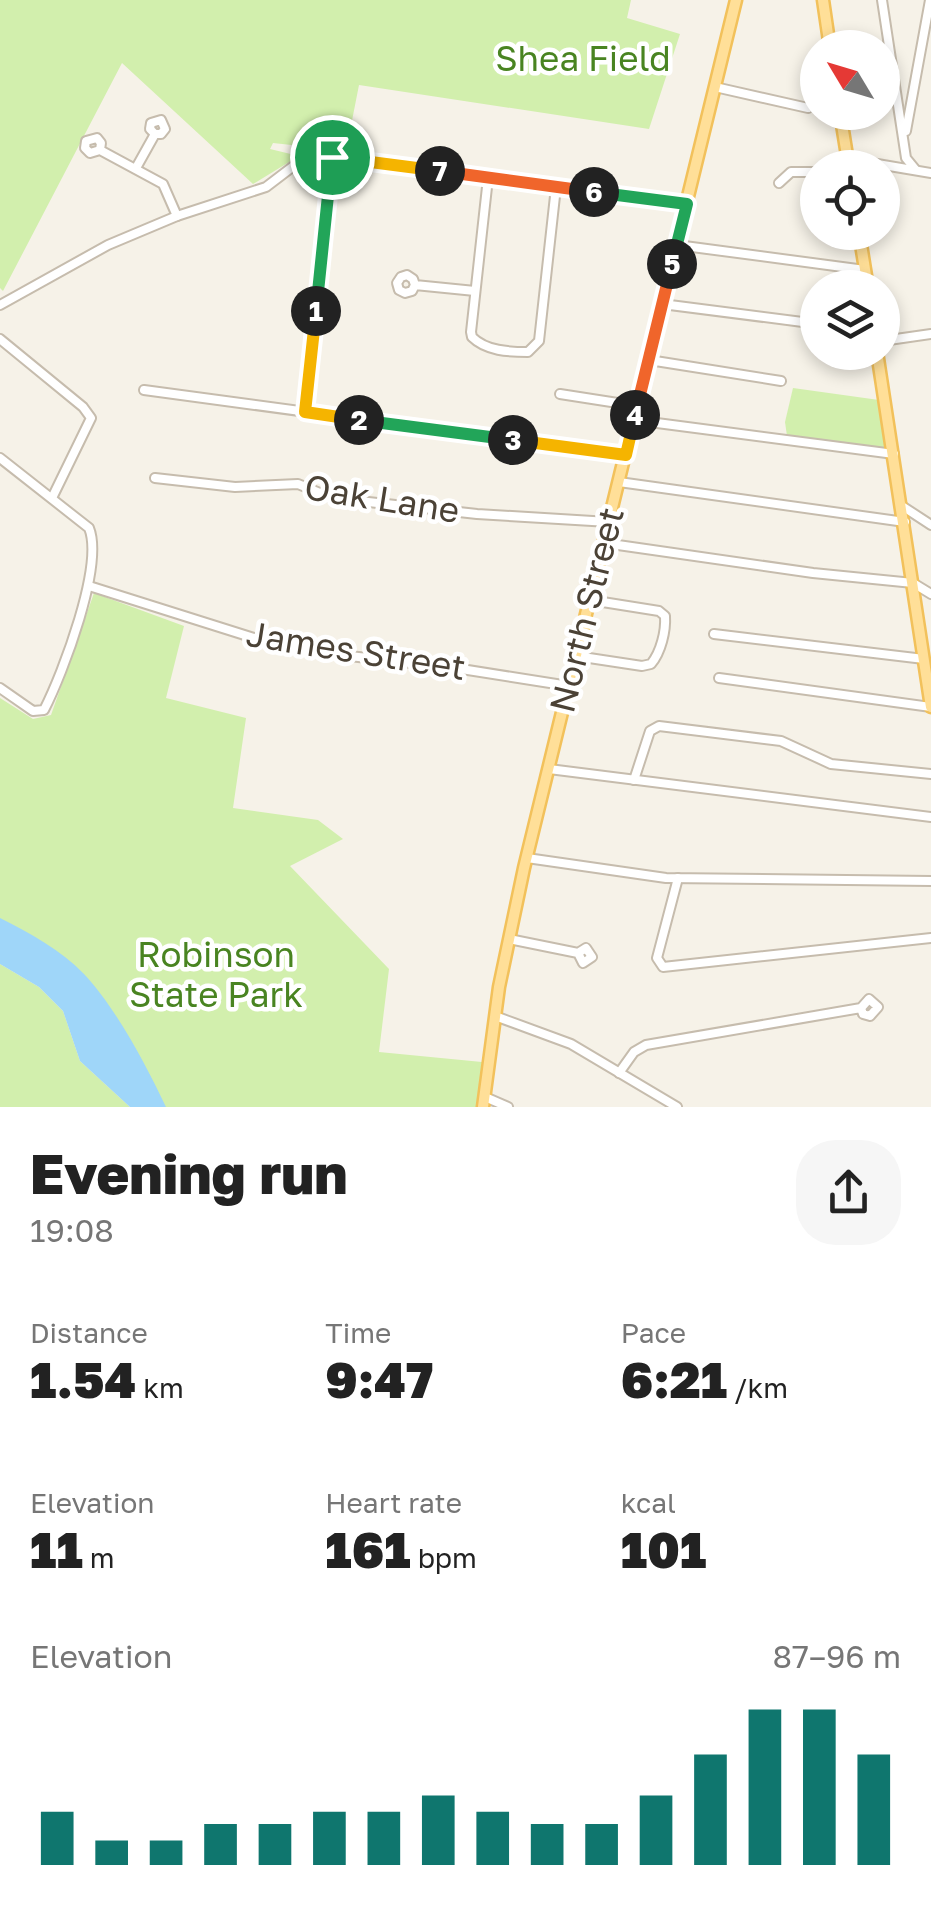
<!DOCTYPE html>
<html lang="en">
<head>
<meta charset="utf-8">
<style>
  :root { --surface:#fff; --page:#f6f6f6; --text:#222; --muted:#767676; --accent:#0f766e }
  body { margin:0; font-family:"Golos Text",sans-serif; background:var(--page); color:var(--text); height:100vh; display:flex; flex-direction:column; font-size:38px; white-space:nowrap }
  * { box-sizing:border-box; margin:0 }
  p { font-size:32px; color:var(--muted) }
  .icon { flex:none; width:55px; height:55px; fill:none; stroke:currentColor; stroke-width:2; stroke-linecap:round; stroke-linejoin:round }
  .map { position:relative; height:1107px; overflow:hidden }
  .side { display:flex; flex-direction:column; background:var(--surface); flex:1 }
  .side>* { flex:none }
  .needle { width:65px; rotate:308deg }
  .tools { position:absolute; left:800px; top:30px; display:grid; gap:20px }
  .tools a { display:grid; place-items:center; width:100px; height:100px; border-radius:50%; background:var(--surface); box-shadow:0 5px 15px #0003; font-size:50px }
  .pin { position:absolute; display:grid; place-items:center; width:85px; height:85px; color:#fff; margin:-42px; border:5px solid #fff; border-radius:50%; box-shadow:0 2px 10px #0007 }
  .km { position:absolute; width:50px; height:50px; margin:-25px; border-radius:50%; background:#222; color:#fff; font-size:28px; line-height:50px; text-align:center }
  .round { display:grid; place-items:center; flex:none; width:105px; height:105px; border-radius:40px; background:var(--page) }
  .summary { display:flex; align-items:center; justify-content:space-between; height:170px; padding:0 30px }
  h1 { font-size:55px; font-weight:800; line-height:75px }
  .stats { display:grid; grid-template-columns:repeat(3,1fr); gap:15px; height:170px; padding:10px 30px }
  .stats div { display:grid; align-content:center }
  .stats b { font-size:50px; font-weight:800 }
  .stats small { font-size:28px; font-weight:400 }
  .stats p { font-size:28px }
  .chart { height:280px; padding:20px 30px }
  .chart p { display:flex; justify-content:space-between }
  .chart svg { width:100%; height:180px; margin-top:10px; stroke:var(--accent); stroke-width:6 }
  .map>svg:first-child { display:block }
</style>
</head>
<body>
<div class="map">
<svg width="931" height="1107" viewBox="0 0 931 1107">
  <rect width="100%" height="100%" fill="#f6f2e8"/>
  <g fill="#d2efad">
    <polygon points="0,0 631,0 627,18 680,34 649,129 359,85 346,151 273,143 270,149 299,156 253,184 122,63 3,291 0,288"/>
    <polygon points="793,388 879,400 887,449 787,436 785,422"/>
    <polygon points="94,593 184,626 166,698 246,718 233,808 318,820 343,839 290,866 389,969 379,1052 482,1062 478,1107 148,1107 139,1091 0,943 0,698 33,719 51,715"/>
    <polygon points="0,964 39,987 63,1011 80,1061 130,1107 0,1107"/>
  </g>
  <path fill="#9fd6f9" d="M0,918C30,933 61,950 84,974C116,1008 146,1065 166,1107H130L80,1061L63,1011L39,987L0,964Z"/>
  <g fill="none" stroke-linecap="round" stroke-linejoin="round">
    <g stroke="#c6bcad" stroke-width="12">
      <g id="minor">
        <polyline points="882,0 906,158 915,169"/>
        <polyline points="715,87 808,108"/>
        <polyline points="906,131 930,0"/>
        <polyline points="100,150 90,153 85,148 86,141 97,138 101,143 100,150 163,184 177,216"/>
        <polyline points="848,159 931,173"/>
        <polyline points="136,168 155,134 150,129 151,123 161,120 165,129 161,134 155,134"/>
        <path d="M488,178L471,332L472,337C486,351 509,352 528,352L539,341L556,187"/>
        <polyline points="779,183 791,172 818,172"/>
        <polyline points="677,245 865,270"/>
        <polyline points="415,285 412,291 405,293 399,290 397,283 401,277 407,275 413,279 415,285 475,291"/>
        <polyline points="662,304 818,324"/>
        <polyline points="0,305 108,245 177,216 266,187 308,155 687,204"/>
        <polyline points="0,339 83,407 91,418 52,498"/>
        <polyline points="882,341 931,334"/>
        <polyline points="649,360 781,381"/>
        <polyline points="144,390 626,455"/>
        <polyline points="560,394 637,406"/>
        <polyline points="305,412 332,157"/>
        <polyline points="634,420 894,454"/>
        <path d="M0,458L89,528C104,565 63,673 44,710L33,711L0,688"/>
        <polyline points="155,478 235,487 298,484 332,498 477,514 609,522"/>
        <polyline points="619,482 905,522"/>
        <polyline points="902,506 931,525"/>
        <polyline points="604,543 813,573 913,583 931,594"/>
        <polyline points="89,586 254,638 341,655 455,668 569,686"/>
        <polyline points="714,634 924,659"/>
        <path d="M576,656L642,666L651,664C661,652 666,631 665,616L659,611L590,600"/>
        <polyline points="719,678 931,707"/>
        <polyline points="549,769 931,817"/>
        <polyline points="634,780 650,731 659,726 781,741 831,764 931,774"/>
        <polyline points="527,858 666,878 931,881"/>
        <polyline points="678,878 657,958 663,967 931,938"/>
        <polyline points="509,939 578,953 583,963 592,957 586,948 578,953"/>
        <polyline points="495,1016 571,1044 677,1107"/>
        <polyline points="619,1073 634,1052 646,1045 861,1008 863,1014 870,1016 878,1007 869,999 861,1008"/>
        <polyline points="485,1097 508,1107"/>
      </g>
    </g>
    <g stroke="#f2c15b" stroke-width="15">
      <g id="major">
        <polyline points="823,0 830,48"/>
        <polyline points="840,112 849,168"/>
        <polyline points="859,232 868,288"/>
        <polyline points="877,352 931,707"/>
        <polyline points="483,1107 499,987 524,868 736,0"/>
      </g>
    </g>
    <use href="#minor" stroke="#fff" stroke-width="8"/>
    <use href="#major" stroke="#ffdf98" stroke-width="10"/>
  </g>
  <g fill="none" stroke-linecap="round" stroke-linejoin="round">
    <g stroke="#fff" stroke-width="20">
      <polyline id="split-1" points="316,311 332,157"/>
    </g>
    <g stroke="#fff" stroke-width="20">
      <polyline id="split-2" points="316,311 305,412 359,420"/>
    </g>
    <g stroke="#fff" stroke-width="20">
      <polyline id="split-3" points="359,420 513,440"/>
    </g>
    <g stroke="#fff" stroke-width="20">
      <polyline id="split-4" points="513,440 626,455 635,415"/>
    </g>
    <g stroke="#fff" stroke-width="20">
      <polyline id="split-5" points="635,415 672,264"/>
    </g>
    <g stroke="#fff" stroke-width="20">
      <polyline id="split-6" points="594,192 687,204 672,264"/>
    </g>
    <g stroke="#fff" stroke-width="20">
      <polyline id="split-7" points="440,171 594,192"/>
    </g>
    <g stroke="#fff" stroke-width="20">
      <polyline id="split-8" points="332,157 440,171"/>
    </g>
    <use href="#split-1" stroke="#22a559" stroke-width="12"/>
    <use href="#split-2" stroke="#f5b400" stroke-width="12"/>
    <use href="#split-3" stroke="#22a559" stroke-width="12"/>
    <use href="#split-4" stroke="#f5b400" stroke-width="12"/>
    <use href="#split-5" stroke="#f0652b" stroke-width="12"/>
    <use href="#split-6" stroke="#22a559" stroke-width="12"/>
    <use href="#split-7" stroke="#f0652b" stroke-width="12"/>
    <use href="#split-8" stroke="#f5b400" stroke-width="12"/>
  </g>
  <g text-anchor="middle" stroke-width="9" stroke-linejoin="round" paint-order="stroke">
    <g font-size="35" fill="#498421" stroke="#fff">
      <text x="583" y="71">Shea Field</text>
      <text x="216" y="967">Robinson<tspan x="216" dy="40">State Park</tspan></text>
    </g>
    <g font-size="35" fill="#4b4236" stroke="#fff">
      <text transform="translate(382 499) rotate(9)" y="12">Oak Lane</text>
      <text transform="translate(587 610) rotate(-76)" y="12">North Street</text>
      <text transform="translate(356 651) rotate(9)" y="12">James Street</text>
    </g>
  </g>
</svg>
<div class="tools">
<a><svg class="needle" viewBox="-14 -14 28 28"><path d="M0-13l5 13h-10z" fill="#e53935"/><path d="M0 13l5-13h-10z" fill="#767676"/></svg></a>
<a><svg class="icon" aria-label="locate" viewBox="0 0 24 24"><circle cx="12" cy="12" r="6"/><path d="M12 2v4M12 18v4M2 12h4M18 12h4"/></svg></a>
<a><svg class="icon" aria-label="layers" viewBox="0 0 24 24"><path d="M12 4l9 5-9 5-9-5zM3 14l9 5 9-5"/></svg></a>
</div>
<div class="pin" style="left:332px;top:157px;background:#1e9e55"><svg class="icon" aria-label="arrive" viewBox="0 0 24 24"><path d="M6 21V4h12l-3 4 3 4H6"/></svg></div>
<b class="km" style="left:316px;top:311px">1</b>
<b class="km" style="left:359px;top:420px">2</b>
<b class="km" style="left:513px;top:440px">3</b>
<b class="km" style="left:635px;top:415px">4</b>
<b class="km" style="left:672px;top:264px">5</b>
<b class="km" style="left:594px;top:192px">6</b>
<b class="km" style="left:440px;top:171px">7</b>
</div>
<section class="side">
<div class="summary"><div><h1>Evening run</h1><p>19:08</p></div><a class="round"><svg class="icon" aria-label="share" viewBox="0 0 24 24"><path d="M12 15V3M7 8l5-5 5 5M5 13v7h14v-7"/></svg></a></div>
<div class="stats">
<div><p>Distance</p><b>1.54<small> km</small></b></div>
<div><p>Time</p><b>9:47</b></div>
<div><p>Pace</p><b>6:21<small> /km</small></b></div>
</div>
<div class="stats">
<div><p>Elevation</p><b>11<small> m</small></b></div>
<div><p>Heart rate</p><b>161<small> bpm</small></b></div>
<div><p>kcal</p><b>101</b></div>
</div>
<div class="chart"><p><span>Elevation</span>87–96 m</p>
<svg viewBox="0 0 160 44" preserveAspectRatio="none"><path d="M5 44V31M15 44V38M25 44V38M35 44V34M45 44V34M55 44V31M65 44V31M75 44V27M85 44V31M95 44V34M105 44V34M115 44V27M125 44V17M135 44V6M145 44V6M155 44V17"/></svg>
</div>
</section>
</body>
</html>
